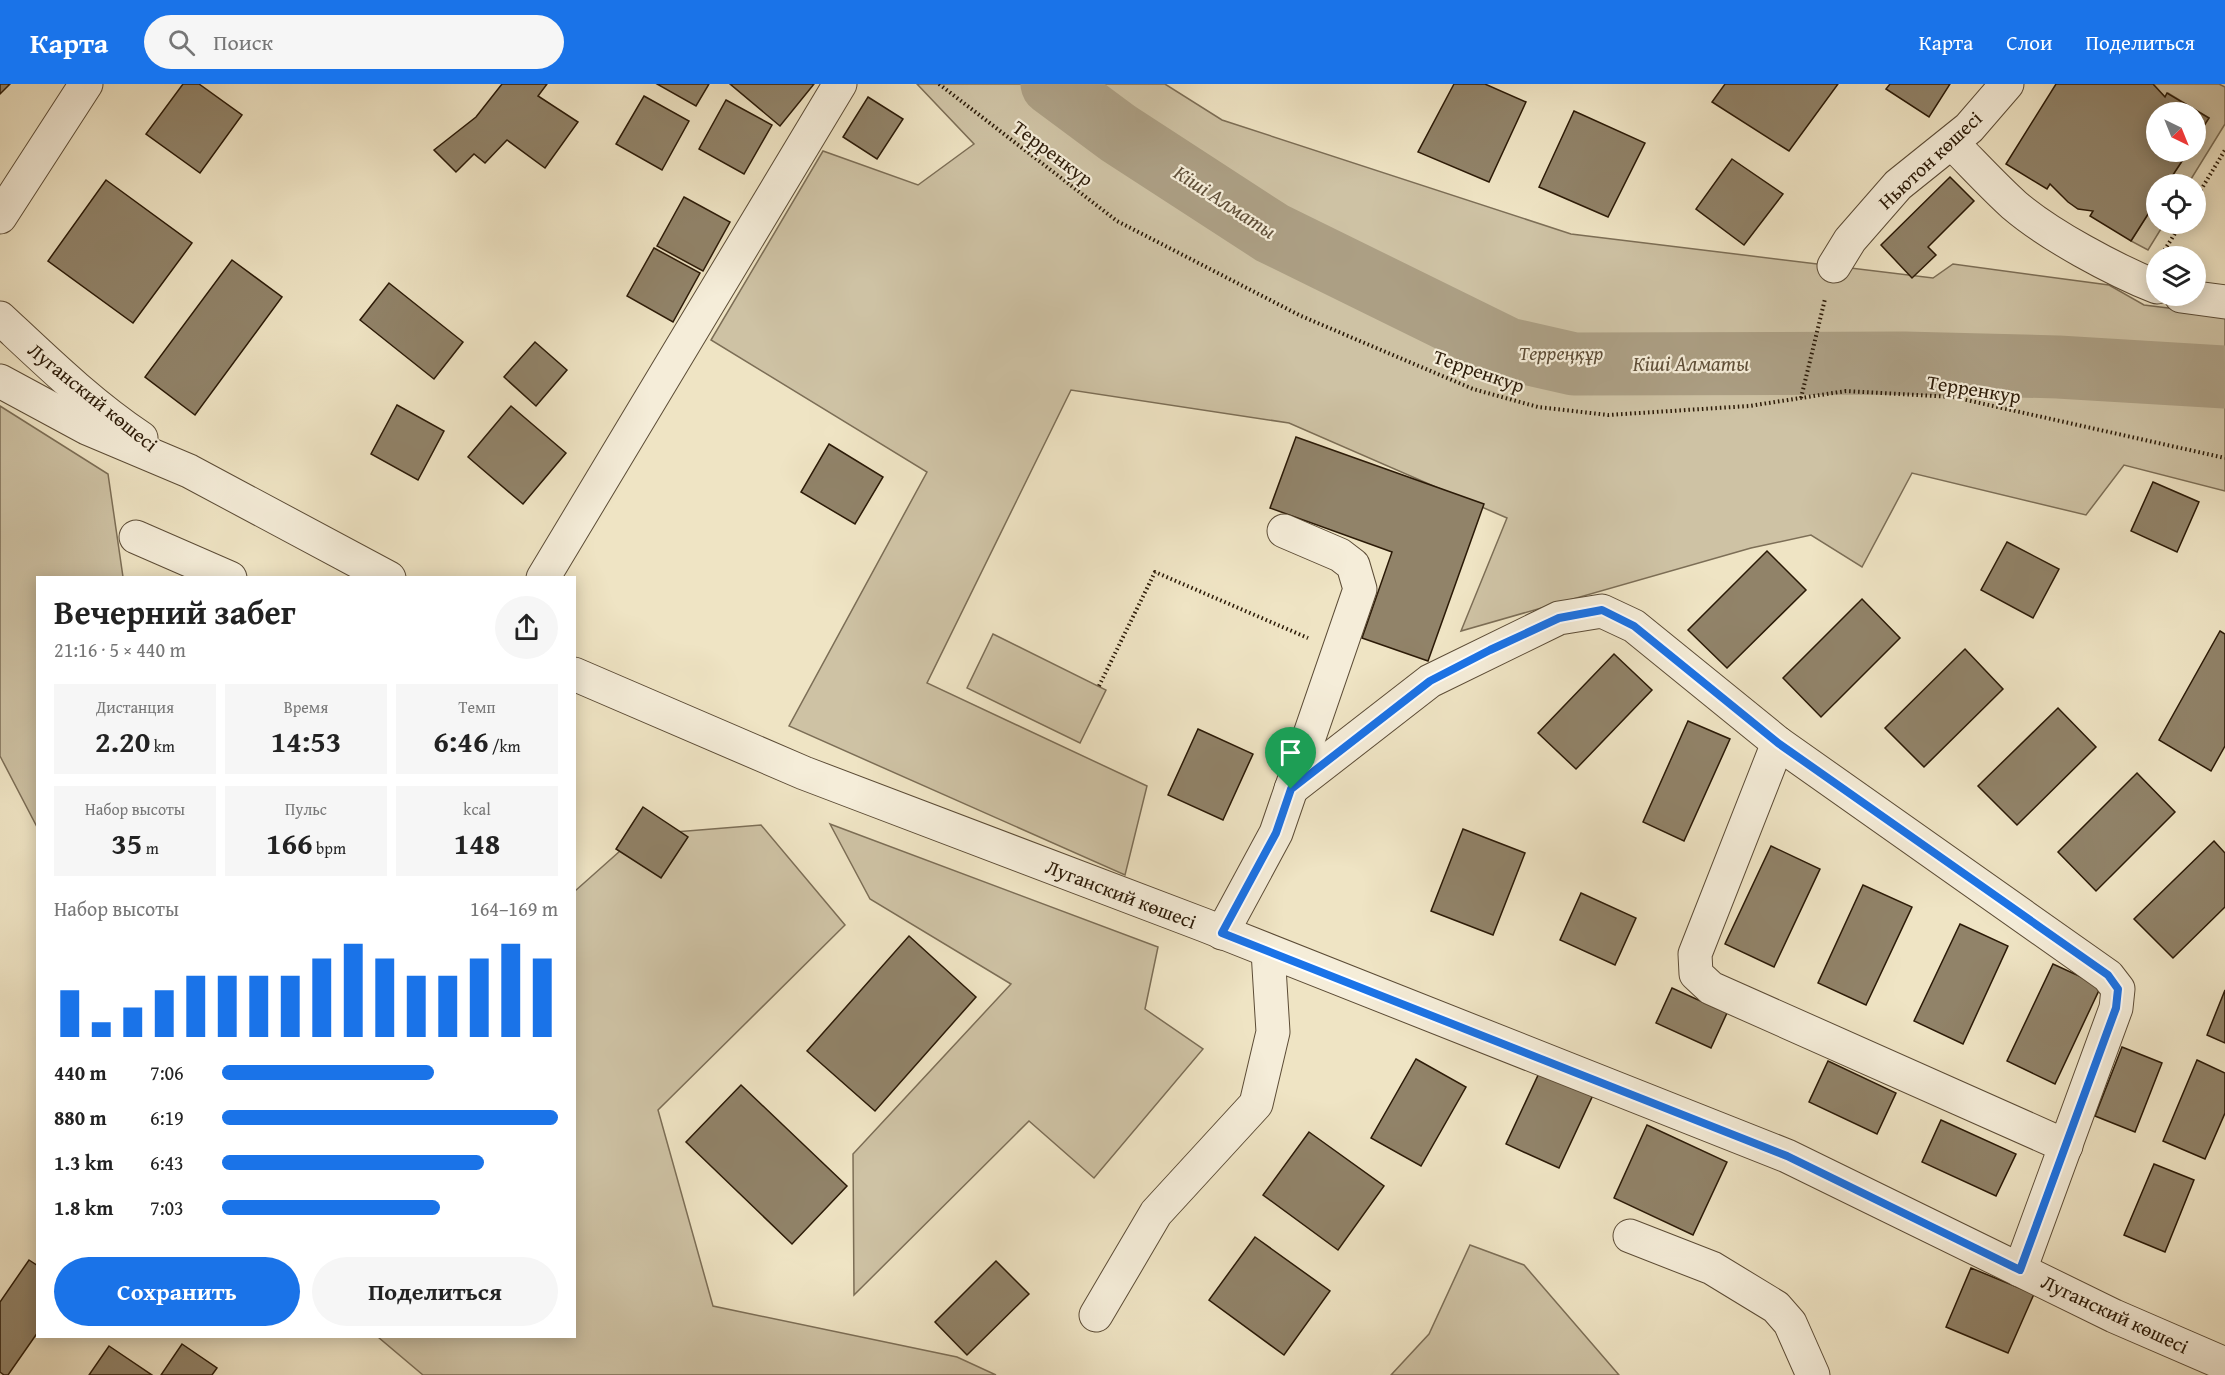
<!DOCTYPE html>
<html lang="ru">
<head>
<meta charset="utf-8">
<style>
  :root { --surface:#fff; --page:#f6f6f6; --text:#222; --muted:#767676; --accent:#1a73e8 }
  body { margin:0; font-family:"Gentium Book Plus",serif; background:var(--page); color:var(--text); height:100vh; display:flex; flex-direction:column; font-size:22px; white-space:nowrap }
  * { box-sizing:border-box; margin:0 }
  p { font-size:20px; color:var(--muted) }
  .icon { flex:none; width:33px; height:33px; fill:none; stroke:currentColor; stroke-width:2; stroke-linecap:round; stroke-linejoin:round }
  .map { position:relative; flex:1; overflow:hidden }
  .details { position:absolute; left:36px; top:492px; width:540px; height:762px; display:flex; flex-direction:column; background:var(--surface); border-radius:0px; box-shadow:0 3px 15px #0003 }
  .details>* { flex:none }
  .needle { width:39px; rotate:137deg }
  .tools { position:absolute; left:2146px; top:18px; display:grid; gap:12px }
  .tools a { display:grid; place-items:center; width:60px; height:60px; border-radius:50%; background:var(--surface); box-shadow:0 3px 15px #0003; font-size:30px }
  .pin { position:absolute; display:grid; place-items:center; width:51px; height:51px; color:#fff; margin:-62px -26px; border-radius:50% 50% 50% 0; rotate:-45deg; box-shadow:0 0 6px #0007 }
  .pin .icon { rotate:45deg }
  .round { display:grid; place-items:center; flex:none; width:63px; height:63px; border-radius:32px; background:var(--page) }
  .summary { display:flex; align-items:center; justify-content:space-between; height:102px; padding:0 18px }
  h1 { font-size:33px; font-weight:800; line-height:45px }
  .stats { display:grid; grid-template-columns:repeat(3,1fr); gap:9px; height:102px; padding:6px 18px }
  .stats div { display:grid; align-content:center; border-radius:0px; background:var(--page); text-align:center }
  .stats b { font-size:30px; font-weight:800 }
  .stats small { font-size:16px; font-weight:400 }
  .stats p { font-size:16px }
  .chart { height:168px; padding:12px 18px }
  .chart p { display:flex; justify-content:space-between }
  .chart svg { width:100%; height:108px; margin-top:6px; stroke:var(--accent); stroke-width:6 }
  .action { display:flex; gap:12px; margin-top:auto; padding:12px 18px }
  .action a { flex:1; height:69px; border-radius:36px; background:var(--accent); color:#fff; font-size:24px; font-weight:800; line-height:69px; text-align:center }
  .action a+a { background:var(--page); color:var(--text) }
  ul { padding:0 18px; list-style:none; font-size:20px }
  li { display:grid; grid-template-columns:96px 72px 1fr; align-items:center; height:45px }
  li i { height:15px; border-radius:8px; background:var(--accent) }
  header { display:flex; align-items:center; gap:36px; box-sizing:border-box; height:84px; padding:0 30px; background:var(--accent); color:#fff }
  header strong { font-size:28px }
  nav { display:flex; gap:33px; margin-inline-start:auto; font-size:21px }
  .search { width:420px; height:54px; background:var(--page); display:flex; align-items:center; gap:15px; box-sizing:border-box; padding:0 21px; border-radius:33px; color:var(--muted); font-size:22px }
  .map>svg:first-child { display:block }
</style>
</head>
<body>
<header>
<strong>Карта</strong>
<div class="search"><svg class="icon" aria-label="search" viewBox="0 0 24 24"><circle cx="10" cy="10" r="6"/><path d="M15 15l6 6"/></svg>Поиск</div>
<nav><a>Карта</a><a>Слои</a><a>Поделиться</a></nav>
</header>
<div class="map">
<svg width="2225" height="1291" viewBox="0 0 2225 1291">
  <rect width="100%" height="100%" fill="#efe4c4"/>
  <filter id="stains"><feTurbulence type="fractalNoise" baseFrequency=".00333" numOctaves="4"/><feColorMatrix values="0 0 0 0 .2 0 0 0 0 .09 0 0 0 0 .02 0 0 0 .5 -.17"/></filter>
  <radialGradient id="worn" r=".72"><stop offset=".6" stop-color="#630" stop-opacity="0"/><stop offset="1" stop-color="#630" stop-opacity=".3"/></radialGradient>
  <g fill="#cec2a4" stroke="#7c6e56" stroke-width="1.5">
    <polygon points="917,0 1165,0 1222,36 1571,150 1933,194 1953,180 2109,201 2144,221 2225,231 2225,407 2124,381 2086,431 1912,389 1862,483 1811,451 1751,464 1461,547 1507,434 1289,339 1071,306 927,599 1147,702 1125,791 789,642 927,388 711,256 823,67 918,101 974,60"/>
    <polygon points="2153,0 2219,0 2225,3 2225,40 2188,100 2167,100 2188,68 2196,68 2196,54 2209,34 2168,9 2165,13"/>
    <polygon points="2157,116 2157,140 2164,140 2148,166 2131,157"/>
    <polygon points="0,322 108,390 123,493 38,494 37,743 0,672"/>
    <polygon points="993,550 1106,606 1080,659 967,604"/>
    <polygon points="830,740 1158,863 1145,925 1203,965 1094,1094 1029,1037 854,1211 853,1070 1011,900 870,815"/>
    <polygon points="761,741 845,841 658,1026 713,1222 957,1273 996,1291 423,1291 378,1253 574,1252 575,807 638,751"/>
    <polygon points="1470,1161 1524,1181 1619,1291 1391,1291 1429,1250"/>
  </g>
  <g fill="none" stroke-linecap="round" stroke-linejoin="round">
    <polyline stroke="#ac9f84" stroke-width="63" points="1052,0 1118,49 1272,149 1508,265 1574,280 1904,279 2058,283 2225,293"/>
  </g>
  <g fill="#918369" stroke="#2b1a07" stroke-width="1.5">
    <polygon points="0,0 10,0 0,10"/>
    <polygon points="183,0 199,0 242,31 200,89 146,50"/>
    <polygon points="502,0 547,0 538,12 578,38 545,84 507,56 485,79 474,70 456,88 434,66 476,33"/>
    <polygon points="657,0 709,0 696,22"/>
    <polygon points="730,0 814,0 780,42"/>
    <polygon points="1454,0 1485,0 1526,18 1489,98 1418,68"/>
    <polygon points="1725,0 1838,0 1789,67 1712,18"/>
    <polygon points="1890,0 1950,0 1929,33 1886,5"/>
    <polygon points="2056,0 2153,0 2165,13 2167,9 2209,34 2196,54 2196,28 2157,28 2157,68 2188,68 2167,100 2157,100 2157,116 2131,157 2090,132 2093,127 2078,125 2068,118 2050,100 2047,105 2006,80"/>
    <polygon points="644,12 689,37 662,86 616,60"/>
    <polygon points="868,13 903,35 877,75 843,53"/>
    <polygon points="726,16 772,41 744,90 699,65"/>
    <polygon points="1574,27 1645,59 1608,133 1539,103"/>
    <polygon points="1732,75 1783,110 1744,161 1696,125"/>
    <polygon points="1950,93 1974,117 1928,163 1936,171 1912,194 1881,161"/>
    <polygon points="106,96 192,159 133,239 48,177"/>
    <polygon points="684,113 730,138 703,187 657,162"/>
    <polygon points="654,164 700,189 673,238 627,212"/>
    <polygon points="232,176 282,213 195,331 145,293"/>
    <polygon points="389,199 463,258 434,295 360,236"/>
    <polygon points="535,258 567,286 536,322 504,293"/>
    <polygon points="397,321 444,347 418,396 371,370"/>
    <polygon points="511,322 566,369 523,420 468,373"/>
    <polygon points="1296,353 1484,420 1428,577 1362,554 1392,468 1270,424"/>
    <polygon points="829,360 883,393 855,440 801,408"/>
    <polygon points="2153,398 2199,418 2177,468 2131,447"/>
    <polygon points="2007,458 2059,485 2033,534 1981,506"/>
    <polygon points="1767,467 1806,506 1727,584 1688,546"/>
    <polygon points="1862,515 1900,554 1821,633 1783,594"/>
    <polygon points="2220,547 2225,550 2225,662 2211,687 2159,656"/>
    <polygon points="1965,565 2003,605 1924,683 1885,644"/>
    <polygon points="1614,570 1652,606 1576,685 1538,649"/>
    <polygon points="2058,624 2096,663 2017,741 1978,702"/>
    <polygon points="1688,637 1730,655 1684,757 1643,738"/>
    <polygon points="1198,645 1253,670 1223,736 1168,711"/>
    <polygon points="2137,689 2175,728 2096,807 2058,768"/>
    <polygon points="643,723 688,753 661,794 616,765"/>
    <polygon points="1463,745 1525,769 1493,851 1431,827"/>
    <polygon points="2214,757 2225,769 2225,823 2173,874 2134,835"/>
    <polygon points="1771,762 1820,785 1774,883 1725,860"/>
    <polygon points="1863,801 1912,823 1866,921 1818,899"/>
    <polygon points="1581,809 1636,834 1615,881 1560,856"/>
    <polygon points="1960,840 2008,862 1963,960 1914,937"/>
    <polygon points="909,852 976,913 875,1027 807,967"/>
    <polygon points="2053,880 2101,902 2055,1000 2007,977"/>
    <polygon points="1672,904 1727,929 1711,964 1656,939"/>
    <polygon points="2225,906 2225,959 2207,951"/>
    <polygon points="2122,963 2162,979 2135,1048 2095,1032"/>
    <polygon points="1416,975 1466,1003 1421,1082 1371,1054"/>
    <polygon points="2197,976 2225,989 2225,1029 2205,1075 2163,1057"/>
    <polygon points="1828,977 1896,1009 1877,1050 1809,1018"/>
    <polygon points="1540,987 1593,1011 1559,1084 1506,1060"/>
    <polygon points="741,1001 847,1102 792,1160 686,1058"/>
    <polygon points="1941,1036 2016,1070 1996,1112 1922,1078"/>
    <polygon points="1647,1041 1727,1078 1693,1151 1614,1114"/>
    <polygon points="1309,1048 1384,1102 1338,1166 1263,1111"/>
    <polygon points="2154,1080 2194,1096 2165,1168 2124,1151"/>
    <polygon points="1255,1153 1330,1207 1284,1271 1209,1216"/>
    <polygon points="29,1176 38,1182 38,1248 8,1291 4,1291 0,1288 0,1218"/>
    <polygon points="996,1177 1029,1210 967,1271 935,1238"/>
    <polygon points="1971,1184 2034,1210 2008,1269 1946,1243"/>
    <polygon points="182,1260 217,1284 212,1291 161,1291"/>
    <polygon points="109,1262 152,1291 89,1291"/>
  </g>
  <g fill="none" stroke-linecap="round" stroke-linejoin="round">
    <g stroke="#5c4c36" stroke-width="35">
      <g id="minor">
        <path d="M1952,59C1972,79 1992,101 2014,121C2049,151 2114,186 2157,203"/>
        <polyline points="0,133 86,0"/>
        <polyline points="1834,182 1850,156 1898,101 1969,44 2007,0"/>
        <polyline points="2181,212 2225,218"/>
        <path d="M0,234C45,276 90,320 141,354"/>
        <polyline points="0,297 87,344 189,387 389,494"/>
        <polyline points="136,453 230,494"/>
        <polyline points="543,494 840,0"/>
        <polyline points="574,590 804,689 1204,841 1787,1072 2114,1232 2225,1280"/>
        <polyline points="1778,659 1695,870 1696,890 1711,904 2066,1062"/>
        <polyline points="1291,705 1430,597 1559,534 1602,527 1634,542 1778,659 2108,892 2118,905 2116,924 2020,1186"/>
        <polyline points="1222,849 1276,749 1360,505 1353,481 1340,471 1284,447"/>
        <polyline points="1630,1152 1712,1184 1776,1223 1790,1239 1813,1291"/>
        <polyline points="1096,1231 1156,1129 1256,1020 1273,948 1268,867"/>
      </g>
    </g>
    <g stroke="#2b1a07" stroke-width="4" stroke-dasharray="1.5 3" stroke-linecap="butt">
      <polyline points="939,0 1117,137 1301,232 1473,305 1538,323 1608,331 1749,322 1846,307 1953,313 2225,374"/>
      <polyline points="2196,114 2225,66"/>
      <polyline points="2162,170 2181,140"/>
      <polyline points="1801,314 1825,215"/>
      <polyline points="1099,602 1155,488 1308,554"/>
    </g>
    <use href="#minor" stroke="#f5edd9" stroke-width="33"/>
  </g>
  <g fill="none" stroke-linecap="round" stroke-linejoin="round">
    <g stroke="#fff" stroke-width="12">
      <polygon id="route" points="1602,526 1634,542 1778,659 2108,891 2118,905 2116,924 2020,1186 1787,1072 1222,849 1276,749 1291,705 1430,597 1490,566 1559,534"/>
    </g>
    <use href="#route" stroke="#1a73e8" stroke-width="8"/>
  </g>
  <g text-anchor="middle" stroke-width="4.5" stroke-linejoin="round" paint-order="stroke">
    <g font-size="20" fill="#2b1a07" stroke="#f5edd9">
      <text transform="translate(1053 69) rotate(37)" y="7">Терренкур</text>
      <text transform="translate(1930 76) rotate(-43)" y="7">Ньютон көшесі</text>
      <text transform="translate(1479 287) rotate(19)" y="7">Терренкур</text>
      <text transform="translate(1974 305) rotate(9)" y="7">Терренкур</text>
      <text transform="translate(93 313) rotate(39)" y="7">Луганский көшесі</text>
      <text transform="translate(1121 810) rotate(21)" y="7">Луганский көшесі</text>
      <text transform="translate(2115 1230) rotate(25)" y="7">Луганский көшесі</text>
    </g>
    <g font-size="20" font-style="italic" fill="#5c4c36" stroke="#f5edd9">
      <text x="1561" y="276">Терреңқұр</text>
    </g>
    <g font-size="21" font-style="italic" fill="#5f4f39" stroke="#f5edd9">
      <text transform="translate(1225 118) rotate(33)" y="7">Кіші Алматы</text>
      <text x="1691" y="287">Кіші Алматы</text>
    </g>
  </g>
  <rect width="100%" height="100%" filter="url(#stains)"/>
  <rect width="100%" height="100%" fill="url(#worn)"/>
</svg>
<div class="tools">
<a><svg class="needle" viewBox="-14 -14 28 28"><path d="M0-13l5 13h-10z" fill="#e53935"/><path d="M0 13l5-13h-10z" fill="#767676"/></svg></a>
<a><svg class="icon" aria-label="locate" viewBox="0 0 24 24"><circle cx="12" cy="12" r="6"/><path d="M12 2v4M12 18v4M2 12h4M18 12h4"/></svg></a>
<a><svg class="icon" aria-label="layers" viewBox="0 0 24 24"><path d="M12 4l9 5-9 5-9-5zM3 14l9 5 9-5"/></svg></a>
</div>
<div class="pin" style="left:1291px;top:705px;background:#1e9e55"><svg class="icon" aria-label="arrive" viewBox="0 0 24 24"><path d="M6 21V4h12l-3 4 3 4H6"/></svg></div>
<section class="details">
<div class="summary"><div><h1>Вечерний забег</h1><p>21:16 · 5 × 440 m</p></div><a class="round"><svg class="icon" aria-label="share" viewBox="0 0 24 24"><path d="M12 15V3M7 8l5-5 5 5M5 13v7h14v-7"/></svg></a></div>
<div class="stats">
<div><p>Дистанция</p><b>2.20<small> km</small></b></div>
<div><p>Время</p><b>14:53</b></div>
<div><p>Темп</p><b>6:46<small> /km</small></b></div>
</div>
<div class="stats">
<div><p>Набор высоты</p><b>35<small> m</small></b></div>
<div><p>Пульс</p><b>166<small> bpm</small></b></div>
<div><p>kcal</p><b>148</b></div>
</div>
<div class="chart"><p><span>Набор высоты</span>164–169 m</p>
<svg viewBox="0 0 160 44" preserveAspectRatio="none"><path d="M5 44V25M15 44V38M25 44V32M35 44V25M45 44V19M55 44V19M65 44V19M75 44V19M85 44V12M95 44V6M105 44V12M115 44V19M125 44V19M135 44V12M145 44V6M155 44V12"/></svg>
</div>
<ul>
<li><b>440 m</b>7:06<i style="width:63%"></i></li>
<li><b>880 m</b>6:19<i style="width:100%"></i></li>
<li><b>1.3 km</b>6:43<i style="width:78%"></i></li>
<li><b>1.8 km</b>7:03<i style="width:65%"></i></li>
</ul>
<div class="action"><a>Сохранить</a><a>Поделиться</a></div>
</section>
</div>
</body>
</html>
